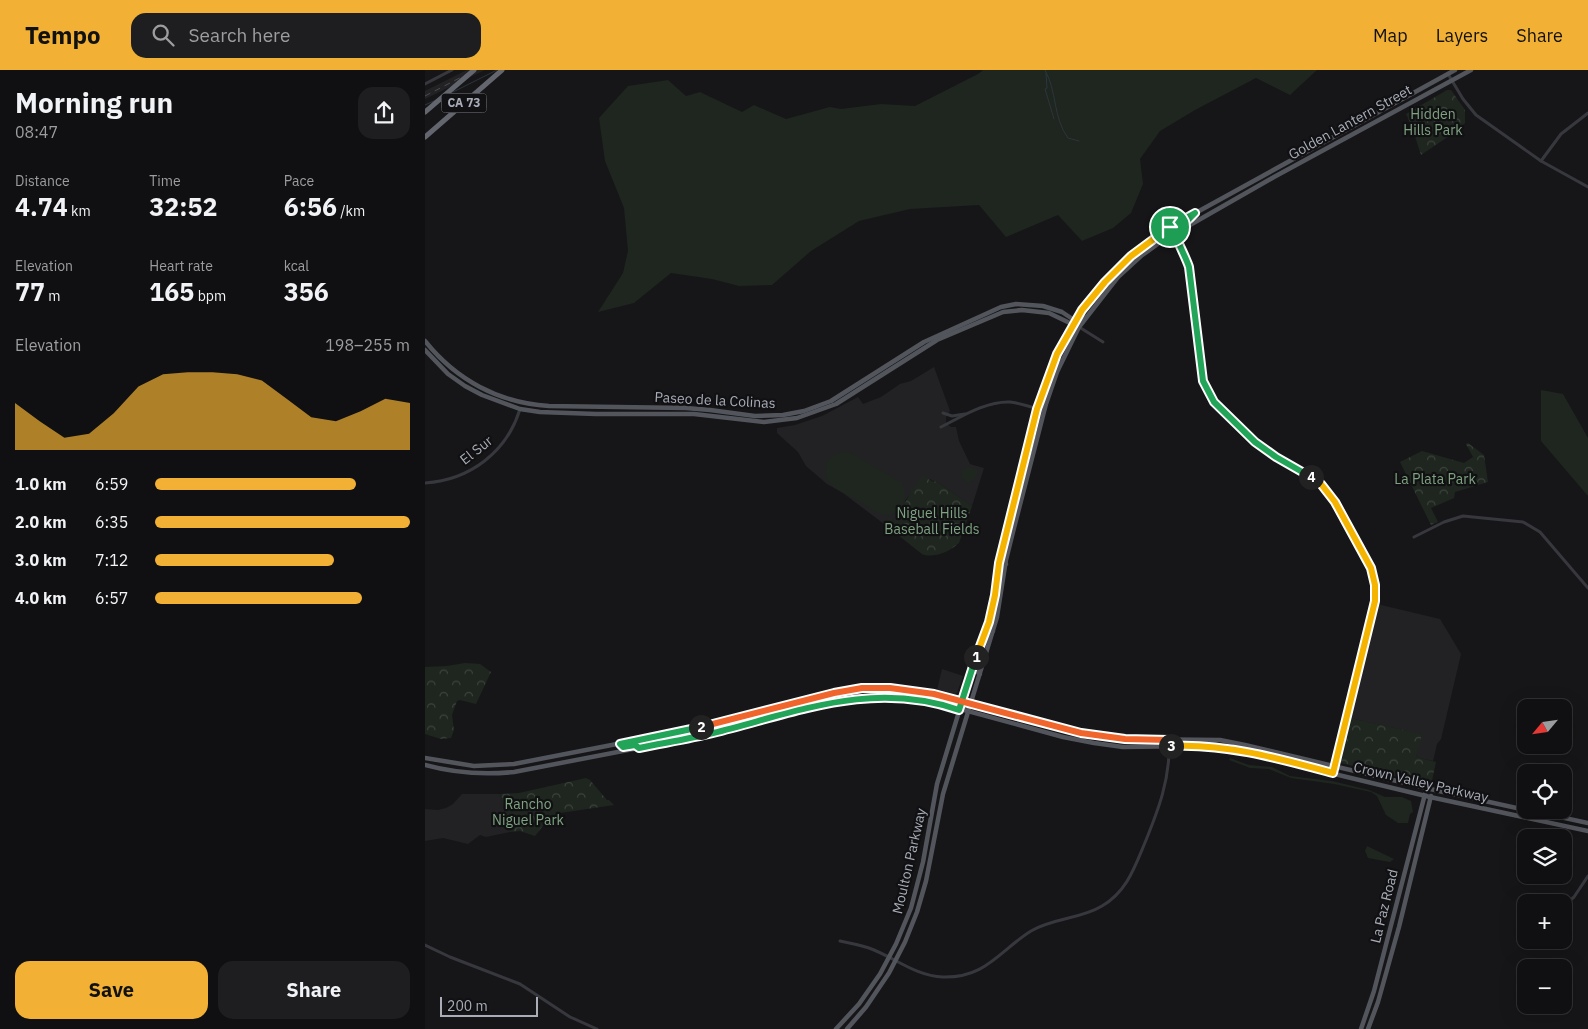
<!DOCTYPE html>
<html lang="en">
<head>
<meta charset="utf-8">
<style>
  :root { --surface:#101012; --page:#1e1e20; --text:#f1f3f6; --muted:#9c9d9f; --line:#303032; --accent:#f2b134 }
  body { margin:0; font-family:"IBM Plex Sans",sans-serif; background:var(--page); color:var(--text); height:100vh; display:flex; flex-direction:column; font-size:19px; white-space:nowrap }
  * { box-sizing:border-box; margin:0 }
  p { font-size:16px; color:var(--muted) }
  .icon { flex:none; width:28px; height:28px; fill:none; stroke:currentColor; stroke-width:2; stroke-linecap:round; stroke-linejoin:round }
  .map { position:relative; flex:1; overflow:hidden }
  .drawer { display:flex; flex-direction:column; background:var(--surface); width:425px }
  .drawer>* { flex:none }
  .needle { width:32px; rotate:241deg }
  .tools { position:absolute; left:1092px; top:629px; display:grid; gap:10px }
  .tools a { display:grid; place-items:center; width:55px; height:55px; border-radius:10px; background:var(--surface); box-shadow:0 5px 20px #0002,0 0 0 1px var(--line); font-size:25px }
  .scale { position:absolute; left:15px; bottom:12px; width:98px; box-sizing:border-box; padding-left:5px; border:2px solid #a8adb8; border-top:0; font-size:14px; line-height:18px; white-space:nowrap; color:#a8adb8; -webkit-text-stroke:4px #111113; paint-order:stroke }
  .pin { position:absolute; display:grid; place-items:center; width:42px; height:42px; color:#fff; margin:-21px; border:2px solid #fff; border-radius:50%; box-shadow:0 1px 5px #0007 }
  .km { position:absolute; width:25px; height:25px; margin:-12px; border-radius:50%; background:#222; color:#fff; font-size:14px; line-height:25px; text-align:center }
  .round { display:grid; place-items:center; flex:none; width:52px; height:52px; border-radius:15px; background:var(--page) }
  .headline { display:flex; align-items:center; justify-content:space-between; height:85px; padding:0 15px }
  h1 { font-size:28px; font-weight:700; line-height:38px }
  .metrics { display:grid; grid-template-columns:repeat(3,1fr); gap:8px; height:85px; padding:5px 15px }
  .metrics div { display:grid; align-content:center }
  .metrics b { font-size:25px; font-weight:700 }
  .metrics small { font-size:14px; font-weight:400 }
  .metrics p { font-size:14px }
  .chart { height:140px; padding:10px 15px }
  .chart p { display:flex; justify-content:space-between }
  .chart svg { width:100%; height:90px; margin-top:5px; fill:var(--accent); opacity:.7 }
  .action { display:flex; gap:10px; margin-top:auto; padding:10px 15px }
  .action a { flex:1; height:58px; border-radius:15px; background:var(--accent); color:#111; font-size:20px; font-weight:700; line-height:58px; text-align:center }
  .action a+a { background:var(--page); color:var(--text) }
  ul { padding:0 15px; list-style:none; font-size:16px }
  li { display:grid; grid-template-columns:80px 60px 1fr; align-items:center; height:38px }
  li i { height:12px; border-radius:6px; background:var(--accent) }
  header { display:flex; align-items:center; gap:30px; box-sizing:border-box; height:70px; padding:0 25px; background:var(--accent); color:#111 }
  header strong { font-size:24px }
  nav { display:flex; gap:28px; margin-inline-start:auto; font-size:18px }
  .search { width:350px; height:45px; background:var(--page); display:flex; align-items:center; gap:12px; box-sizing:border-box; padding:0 18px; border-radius:15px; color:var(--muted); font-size:19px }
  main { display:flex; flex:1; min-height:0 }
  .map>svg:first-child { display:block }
</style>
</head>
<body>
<header>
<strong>Tempo</strong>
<div class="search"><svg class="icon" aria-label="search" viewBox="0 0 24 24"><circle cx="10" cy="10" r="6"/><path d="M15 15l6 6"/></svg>Search here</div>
<nav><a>Map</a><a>Layers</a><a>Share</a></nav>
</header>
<main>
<section class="drawer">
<div class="headline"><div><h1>Morning run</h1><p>08:47</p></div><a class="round"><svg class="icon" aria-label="share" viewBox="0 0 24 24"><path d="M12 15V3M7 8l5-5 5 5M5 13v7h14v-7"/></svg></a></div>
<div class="metrics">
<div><p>Distance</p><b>4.74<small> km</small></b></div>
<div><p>Time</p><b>32:52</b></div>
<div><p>Pace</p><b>6:56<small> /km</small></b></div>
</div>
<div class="metrics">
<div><p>Elevation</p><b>77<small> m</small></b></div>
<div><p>Heart rate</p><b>165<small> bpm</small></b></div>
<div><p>kcal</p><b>356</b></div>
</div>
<div class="chart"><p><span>Elevation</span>198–255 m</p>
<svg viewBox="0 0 160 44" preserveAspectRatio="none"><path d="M0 44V21L10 30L20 38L30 36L40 26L50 13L60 7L70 6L80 6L90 7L100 10L110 19L120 28L130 30L140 25L150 19L160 21V44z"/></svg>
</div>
<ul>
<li><b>1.0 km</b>6:59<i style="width:79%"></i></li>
<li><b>2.0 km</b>6:35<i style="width:100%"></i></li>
<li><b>3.0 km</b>7:12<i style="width:70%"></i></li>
<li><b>4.0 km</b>6:57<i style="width:81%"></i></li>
</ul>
<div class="action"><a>Save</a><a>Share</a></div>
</section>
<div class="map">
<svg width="1163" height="959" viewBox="0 0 1163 959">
  <defs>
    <pattern id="park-crowns" width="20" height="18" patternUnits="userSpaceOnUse" patternTransform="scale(1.25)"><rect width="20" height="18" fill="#1e261f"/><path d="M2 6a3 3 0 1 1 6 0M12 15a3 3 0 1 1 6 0" fill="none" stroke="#3c433d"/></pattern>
  </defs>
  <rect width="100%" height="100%" fill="#161618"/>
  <g fill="#222225">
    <polygon points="42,0 60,0 0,29 0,21"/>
    <polygon points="509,297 525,341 521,347 521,353 526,357 531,357 534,371 545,394 559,398 547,436 511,411 510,412 505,409 486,422 480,431 480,435 467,452 461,451 459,454 418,423 402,414 381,396 373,382 352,363 352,358 370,355 397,346 433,327 438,334 456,327 475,314 486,311"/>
    <polygon points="952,534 1015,549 1036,584 1016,669 1012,674 1008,691 991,687 996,664 925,648"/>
    <polygon points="517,599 538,606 532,623 528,625 512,620"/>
    <polygon points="37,724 75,724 85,762 61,767 55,765 43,774 18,768 0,771 0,739 13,740 21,738 28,734"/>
  </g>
  <g fill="#1e261f">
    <polygon points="558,0 892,0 865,25 831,8 770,40 735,61 715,89 718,114 706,143 688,158 657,171 633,145 581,167 554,135 485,139 434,151 386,181 347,215 314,216 287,209 246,203 209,233 173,242 198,203 203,181 199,138 180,91 174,48 203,16 243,10 261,26 275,22 317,42 329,35 361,49 405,37 416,39 456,34 490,36 553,4"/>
    <polygon points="1116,320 1138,324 1163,368 1163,426 1116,371"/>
    <path d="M416,382L425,383L431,386L477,413C483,426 480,444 462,445C453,445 442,436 434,431C421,424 398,416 401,398C402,389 408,385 416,382Z"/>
    <path d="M542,397L551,399L553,402L549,410C544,414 539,413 536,407L537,400Z"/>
    <polygon points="805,688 824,695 847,697 865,706 907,711 944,720 960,727 977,727 986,731 988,742 985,744 983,753 973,753 961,745 952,726 946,722 909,714 866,708 844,699 825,698 804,690"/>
    <polygon points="942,776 969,789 965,792 943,788 940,781"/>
  </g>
  <g fill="url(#park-crowns)">
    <polygon points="1022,20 1026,20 1040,40 1040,53 1030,62 996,85 986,54 981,44"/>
    <polygon points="1043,373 1059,385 1063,412 1030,422 1029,428 1006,438 1013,452 1006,455 975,392 997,381 1039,393 1048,387 1041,374"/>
    <path d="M497,406L509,412L511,411L547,436L534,473C526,481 508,489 497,484L459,454L463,448L468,451C476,441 482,430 487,419L489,420Z"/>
    <polygon points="40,593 55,594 66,602 51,634 35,630 32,631 27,645 29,660 26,668 16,669 0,664 0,597 22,596"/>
    <polygon points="925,648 997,664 991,687 1011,692 1006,715 916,693 915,688"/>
    <polygon points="161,708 165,710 182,730 184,730 189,735 135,743 125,747 110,766 95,761 85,762 75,724 94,723"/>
  </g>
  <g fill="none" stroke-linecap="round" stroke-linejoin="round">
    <g stroke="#2c353c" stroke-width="1">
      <path d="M620,0C632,21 628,48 643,68L654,71"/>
      <polyline points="621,3 622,18 620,19 629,49"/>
      <polyline points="28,22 72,0"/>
      <polyline points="0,35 11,30"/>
    </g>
    <g stroke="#37383d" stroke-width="3">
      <polyline points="1023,4 1038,29 1051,45 1116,91 1163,117"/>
      <polyline points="0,14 27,0"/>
      <polyline points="1116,91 1136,64 1163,43"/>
      <path d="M749,164L761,187L764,197L778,311C787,338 827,372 851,387C865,395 882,402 894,413C912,428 921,453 933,474C943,493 952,509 950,531L909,703"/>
      <polyline points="654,257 678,272"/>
      <polyline points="518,343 527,346 540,344"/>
      <path d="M516,357C536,347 561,331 585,332C596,333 609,338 619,341"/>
      <path d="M0,413C45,410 82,382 95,339"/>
      <polyline points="989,467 1019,452 1038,446 1098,452 1115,462 1163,518"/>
      <polyline points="1141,834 1149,827 1163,806"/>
      <path d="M415,871C425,873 435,875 444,878C469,887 490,906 518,907C561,908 574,881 606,861C628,848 656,849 677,836C701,822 709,799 719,775C733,741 746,708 744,669"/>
      <polyline points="0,875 25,887 95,914 145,947 172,959"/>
    </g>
    <g stroke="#53555c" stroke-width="4.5">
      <polyline points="738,165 742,163 749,164 749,159 756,154"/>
      <path d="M0,271C31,310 74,333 124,336L261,338L285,340L330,346L358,345L379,341L406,331L499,272L576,237L591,234L618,236L637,242L652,252"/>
      <polyline points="0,280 23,304 40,316 57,325 95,339 115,342 171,344 269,344 339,352 372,348 411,334 512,270 578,242 597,240 624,243 651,256"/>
      <polyline points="572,510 574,508 577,497 581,494"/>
      <path d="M554,578C562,574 561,565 568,561"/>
      <polyline points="553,579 556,585 552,602 555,604"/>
      <polyline points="195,674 198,677 210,675"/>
      <polyline points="0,688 49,696 89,694 269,659 409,623 451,618 480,619 509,624 642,660 667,665 700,669 795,670 820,675 1014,721 1101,740"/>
      <path d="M0,695C29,703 59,705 89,702L286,664L417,631L447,627L483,628L517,634L638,667L669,673L698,677L768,676L818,682L1005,727L1163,761"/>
      <polyline points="1103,740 1163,753"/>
      <polyline points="411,959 434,934 455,904 471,874 486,838 498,792 512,714 553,579 564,552 570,525 574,493 615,331 632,284 657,240 694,195 745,157 1030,0"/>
      <polyline points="422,959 441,937 464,903 480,872 492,842 501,811 518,724 572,547 581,490 589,458 621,334 632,302 654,257 693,207 716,186 737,171 849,107 1046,0"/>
      <polyline points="936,959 949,921 1000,724"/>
      <polyline points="943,959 953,932 974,857 1006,726"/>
    </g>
    <polyline stroke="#63666e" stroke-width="5" points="0,67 77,0"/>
    <polyline stroke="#4a4c52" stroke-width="1" stroke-dasharray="6 5" stroke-linecap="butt" points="0,26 50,0"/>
    <polyline stroke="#63666e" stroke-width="5" points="0,42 49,0"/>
  </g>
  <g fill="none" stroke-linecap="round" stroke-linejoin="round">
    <g stroke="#fff" stroke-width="10">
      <polyline id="split-1" points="551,587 564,552 570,525 574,493 612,339 632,284 657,240 680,212 706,186 745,157"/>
    </g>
    <g stroke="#fff" stroke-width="10">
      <path id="split-2" d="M276,657L195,674L198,677L210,675L214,678C238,673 264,669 288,663C373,642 447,610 534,640L551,587"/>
    </g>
    <g stroke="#fff" stroke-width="10">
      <polyline id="split-3" points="276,657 409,623 437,618 465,618 509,624 656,663 700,669 744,670 746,676"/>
    </g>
    <g stroke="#fff" stroke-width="10">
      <path id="split-4" d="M746,676C800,673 856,689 908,703L950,531V515L946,498L910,432L896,414L886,407"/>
    </g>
    <g stroke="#fff" stroke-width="10">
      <path id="split-5" d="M745,157L770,143L764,149L749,159C749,166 761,187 764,197L778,311L789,332L830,372L851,387L886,407"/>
    </g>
    <use href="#split-1" stroke="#f5b400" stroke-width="6"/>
    <use href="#split-2" stroke="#22a559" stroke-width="6"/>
    <use href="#split-3" stroke="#f0652b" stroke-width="6"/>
    <use href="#split-4" stroke="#f5b400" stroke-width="6"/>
    <use href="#split-5" stroke="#22a559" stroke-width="6"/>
  </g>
  <g text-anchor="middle" stroke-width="4.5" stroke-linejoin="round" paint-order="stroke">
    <rect fill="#111113" stroke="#7b7e86" stroke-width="1" x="16.5" y="23.5" width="45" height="19" rx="4"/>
    <g font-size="12" font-weight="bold" fill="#a8adb8">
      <text x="39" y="37">CA 73</text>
    </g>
    <g font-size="14" fill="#7fa381" stroke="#111113">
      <text x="1008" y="49">Hidden<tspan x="1008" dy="16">Hills Park</tspan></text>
      <text x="1010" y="414">La Plata Park</text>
      <text x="507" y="448">Niguel Hills<tspan x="507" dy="16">Baseball Fields</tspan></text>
      <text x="103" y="739">Rancho<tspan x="103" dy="16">Niguel Park</tspan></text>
    </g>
    <g font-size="14" fill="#a8adb8" stroke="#111113">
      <text transform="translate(925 52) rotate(-29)" y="5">Golden Lantern Street</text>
      <text transform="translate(290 330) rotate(3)" y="5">Paseo de la Colinas</text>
      <text transform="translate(51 380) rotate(-38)" y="5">El Sur</text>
      <text transform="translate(996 712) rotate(13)" y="5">Crown Valley Parkway</text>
      <text transform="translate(484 791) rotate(-77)" y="5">Moulton Parkway</text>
      <text transform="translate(959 836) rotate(-76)" y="5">La Paz Road</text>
    </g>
  </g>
</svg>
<div class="tools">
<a><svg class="needle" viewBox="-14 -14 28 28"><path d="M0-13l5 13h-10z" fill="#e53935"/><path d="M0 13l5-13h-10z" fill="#9c9d9f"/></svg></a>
<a><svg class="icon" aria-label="locate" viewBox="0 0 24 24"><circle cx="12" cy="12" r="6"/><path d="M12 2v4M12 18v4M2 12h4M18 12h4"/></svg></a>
<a><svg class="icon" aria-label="layers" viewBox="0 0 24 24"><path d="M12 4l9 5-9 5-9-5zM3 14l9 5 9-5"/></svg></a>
<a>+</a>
<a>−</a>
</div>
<div class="scale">200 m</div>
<div class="pin" style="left:745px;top:157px;background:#1e9e55"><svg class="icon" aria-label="arrive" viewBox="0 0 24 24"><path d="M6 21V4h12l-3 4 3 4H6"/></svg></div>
<b class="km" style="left:551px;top:587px">1</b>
<b class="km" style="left:276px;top:657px">2</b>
<b class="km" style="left:746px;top:676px">3</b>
<b class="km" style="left:886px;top:407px">4</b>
</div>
</main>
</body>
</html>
